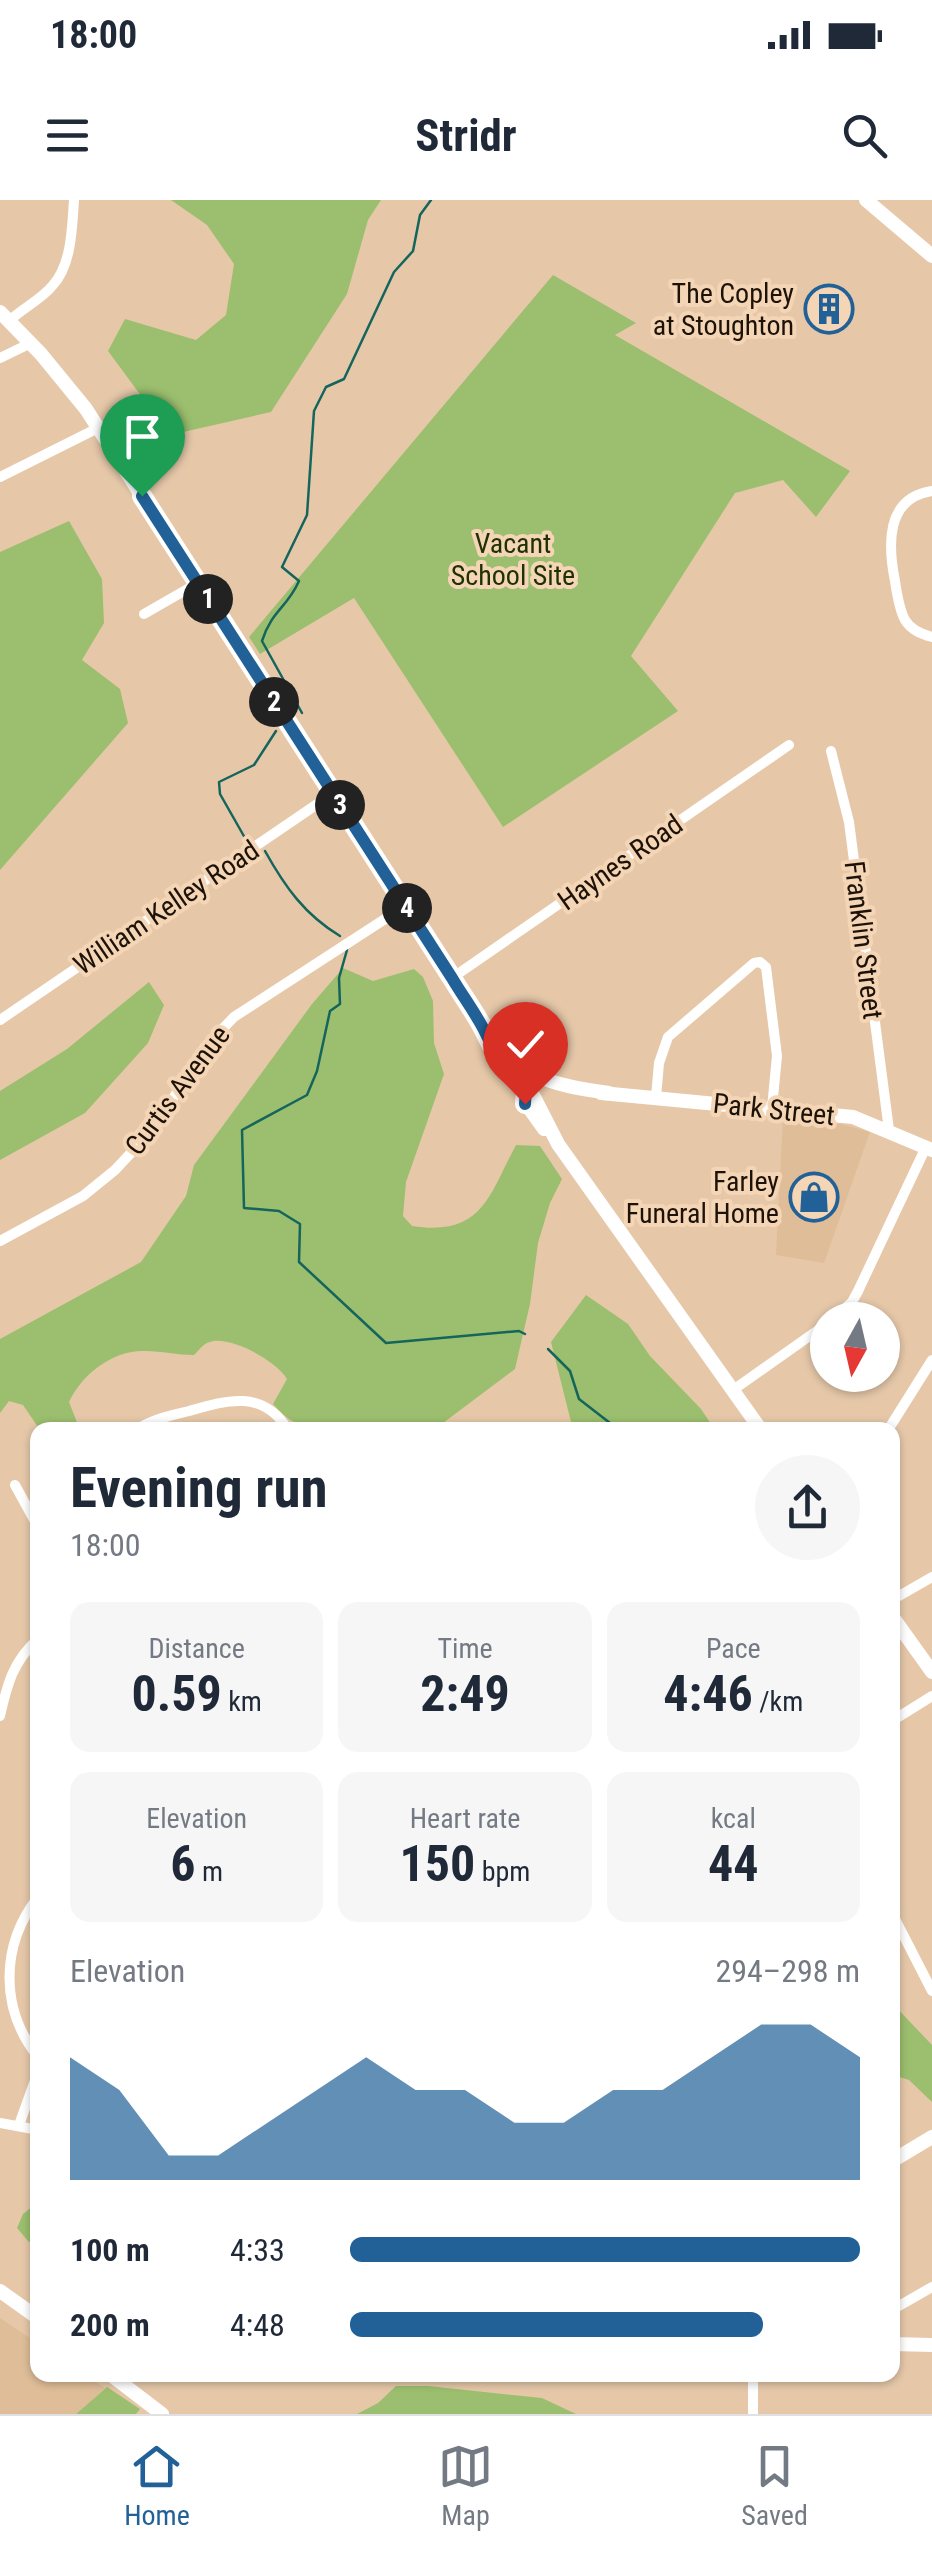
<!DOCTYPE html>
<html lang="en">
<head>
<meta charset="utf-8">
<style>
  :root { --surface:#fff; --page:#f6f6f7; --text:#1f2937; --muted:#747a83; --line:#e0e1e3; --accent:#216197 }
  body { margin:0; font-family:"Roboto Condensed",sans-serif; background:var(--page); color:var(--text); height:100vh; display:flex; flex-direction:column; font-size:38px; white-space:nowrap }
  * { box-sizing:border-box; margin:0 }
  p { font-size:32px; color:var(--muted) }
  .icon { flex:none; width:55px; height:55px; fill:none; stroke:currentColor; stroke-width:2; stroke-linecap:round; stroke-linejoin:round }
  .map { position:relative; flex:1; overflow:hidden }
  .drawer { position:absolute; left:30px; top:1222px; width:870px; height:960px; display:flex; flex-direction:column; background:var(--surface); border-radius:20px; box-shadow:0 2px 8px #0004 }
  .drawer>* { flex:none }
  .needle { width:65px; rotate:188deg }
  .controls { position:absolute; left:810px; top:1102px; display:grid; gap:20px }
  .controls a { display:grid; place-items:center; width:90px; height:90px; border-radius:50%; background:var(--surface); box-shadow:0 2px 8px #0004; font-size:50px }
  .pin { position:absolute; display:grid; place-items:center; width:85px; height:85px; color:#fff; margin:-102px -42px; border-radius:50% 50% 50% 0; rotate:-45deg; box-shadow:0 0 10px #0007 }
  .pin .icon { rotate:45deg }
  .km { position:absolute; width:50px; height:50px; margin:-25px; border-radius:50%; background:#222; color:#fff; font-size:28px; line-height:50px; text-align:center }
  .round { display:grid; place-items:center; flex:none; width:105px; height:105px; border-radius:52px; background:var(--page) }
  .overview { display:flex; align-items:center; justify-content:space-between; height:170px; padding:0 40px }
  h1 { font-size:55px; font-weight:700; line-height:75px }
  .metrics { display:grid; grid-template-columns:repeat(3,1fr); gap:15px; height:170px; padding:10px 40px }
  .metrics div { display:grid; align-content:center; border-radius:20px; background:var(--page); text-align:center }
  .metrics b { font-size:50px; font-weight:700 }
  .metrics small { font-size:28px; font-weight:400 }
  .metrics p { font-size:28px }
  .chart { height:280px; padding:20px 40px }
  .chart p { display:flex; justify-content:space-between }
  .chart svg { width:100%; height:180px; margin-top:10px; fill:var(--accent); opacity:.7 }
  ul { padding:0 40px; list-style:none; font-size:32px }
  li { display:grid; grid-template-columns:160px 120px 1fr; align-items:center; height:75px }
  li i { height:25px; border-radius:12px; background:var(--accent) }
  .status { display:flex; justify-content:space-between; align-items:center; height:70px; padding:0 50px; background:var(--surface); direction:ltr }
  .status svg { height:28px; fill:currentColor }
  header { display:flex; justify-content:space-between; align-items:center; height:130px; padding:0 40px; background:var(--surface); font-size:45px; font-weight:700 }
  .tabs { display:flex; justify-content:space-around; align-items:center; height:140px; border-top:2px solid var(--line); background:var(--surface); font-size:28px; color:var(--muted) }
  .tabs a { display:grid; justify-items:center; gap:5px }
  .tabs .active { color:var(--accent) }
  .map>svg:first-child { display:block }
</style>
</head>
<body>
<div class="status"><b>18:00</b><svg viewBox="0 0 49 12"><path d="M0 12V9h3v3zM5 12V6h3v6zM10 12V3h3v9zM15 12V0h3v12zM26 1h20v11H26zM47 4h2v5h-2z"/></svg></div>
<header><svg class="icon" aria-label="menu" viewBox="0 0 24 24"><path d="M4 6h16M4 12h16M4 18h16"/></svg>Stridr<svg class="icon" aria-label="search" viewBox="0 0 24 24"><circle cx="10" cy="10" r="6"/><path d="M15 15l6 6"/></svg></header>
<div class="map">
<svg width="932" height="2214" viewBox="0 0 932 2214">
  <rect width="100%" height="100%" fill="#e6c8a9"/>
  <g fill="#dfbd98">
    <polygon points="783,919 841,924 870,932 824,1063 776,1055"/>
    <polygon points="0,2118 37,2143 38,2175 85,2175 105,2188 76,2214 0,2214"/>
  </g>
  <g fill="#9bbf6e">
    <polygon points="171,0 381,0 368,20 347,94 271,212 170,235 108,151 125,119 196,140 226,115 234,64 207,25"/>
    <polygon points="553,75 636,123 615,135 850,271 816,317 783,280 735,293 631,456 678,511 503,627 354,398 260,454 249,437"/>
    <polygon points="69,321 102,379 104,423 82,460 120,489 128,523 0,670 0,352"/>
    <path d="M343,768L373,781L414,769L423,777L433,801L434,843L444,874L406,982L403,1016L412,1026C483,1037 489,995 516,945L540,946L562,979L550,1003L538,1043L530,1104L515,1169L443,1223L447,1230H344L343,1227C308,1225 299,1233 273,1204L287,1179C276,1161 236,1139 214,1141C204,1142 200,1149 194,1155C177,1155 162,1151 145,1151C113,1150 82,1174 69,1202L80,1230H40L23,1205L9,1201L0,1213V1139L141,1062L186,996L194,965L312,804Z"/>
    <polygon points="149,782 164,805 148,843 85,913 0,960 0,891 67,849"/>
    <polygon points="586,1095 628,1124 650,1156 701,1209 715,1230 573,1230 551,1142"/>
    <polygon points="892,1803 932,1845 932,1902 909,1880 893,1875"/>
    <polygon points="37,2003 37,2047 28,2041 17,2028 23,2014"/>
    <polygon points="396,2186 428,2186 542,2198 576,2214 357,2214 378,2203"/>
    <polygon points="107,2187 140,2209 136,2214 76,2214"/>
  </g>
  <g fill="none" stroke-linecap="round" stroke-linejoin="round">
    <g stroke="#15655c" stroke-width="2.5">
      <path d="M302,513L262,441C272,410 287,408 299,381L282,367L307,315L314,211L326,187L344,179L394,72L413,51L420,15L431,0"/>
      <polyline points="245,638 220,594 219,582 254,565 276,531"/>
      <path d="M265,651C285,687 305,715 340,736"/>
      <polyline points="347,750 339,778 340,804 330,811 317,871 307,895 242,930 244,1008 279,1011 300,1024 299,1062 386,1143 519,1131 525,1134"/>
      <polyline points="548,1149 570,1171 579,1199 619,1230"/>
    </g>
    <g stroke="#fff" stroke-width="10">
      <path d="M9,121C23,108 42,99 53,85C72,64 72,27 74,0"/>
      <polyline points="0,158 31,143"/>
      <polyline points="0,277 98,228"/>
      <path d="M932,291C885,298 888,346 895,381C897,394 899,409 905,420C911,430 921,434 932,437"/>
      <polyline points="144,414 198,383"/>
      <polyline points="831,551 849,622 889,930"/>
      <polyline points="452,778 789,545"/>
      <polyline points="0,820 332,594"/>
      <polyline points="656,897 659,863 668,837 754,763 760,762 766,767 777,856 772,908"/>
      <polyline points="0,1041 83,996 115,970 156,926 205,847 234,817 405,706"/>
      <polyline points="832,1120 852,1102 858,1091 926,947"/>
      <polyline points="733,1190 828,1123"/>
      <path d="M136,1230C152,1219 170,1216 189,1211C227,1200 263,1189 288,1230"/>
      <polyline points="888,1230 932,1160"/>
      <polyline points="15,1285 38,1327"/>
      <polyline points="892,1400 932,1377"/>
      <path d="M0,1516C7,1485 13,1461 38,1439"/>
      <polyline points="892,1521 932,1496"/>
      <path d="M38,1697C0,1746 0,1809 38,1857"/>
      <polyline points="892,1713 932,1791"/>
      <polyline points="0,1923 38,1930"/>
      <polyline points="19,1925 38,1872"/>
      <polyline points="892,2110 932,2087"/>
      <polyline points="753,2175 753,2214"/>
    </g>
    <g stroke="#fff" stroke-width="14">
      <polyline points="866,0 932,56"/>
      <path d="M0,112L41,154L86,209L482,826C524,877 544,884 609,893"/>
      <polyline points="490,844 511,877 533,895 558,944 761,1230"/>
      <polyline points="529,883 524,901 544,929"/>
      <polyline points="601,893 853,917 932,950"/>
      <polyline points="892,1416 932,1472"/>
      <polyline points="892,1961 932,1937"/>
      <polyline points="0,2091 38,2118"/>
      <polyline points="892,2144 932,2145"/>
      <polyline points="111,2175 162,2214"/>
    </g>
  </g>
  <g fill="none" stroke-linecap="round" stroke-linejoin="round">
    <g stroke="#fff" stroke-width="20">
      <path id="route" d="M142,296L452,778C462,795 474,811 483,828C495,851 503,875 526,889L525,904"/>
    </g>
    <use href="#route" stroke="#216197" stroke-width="12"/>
  </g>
  <defs>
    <g id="building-ring" transform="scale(2.5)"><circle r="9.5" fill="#f4d5b6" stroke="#216197" stroke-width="1.5"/><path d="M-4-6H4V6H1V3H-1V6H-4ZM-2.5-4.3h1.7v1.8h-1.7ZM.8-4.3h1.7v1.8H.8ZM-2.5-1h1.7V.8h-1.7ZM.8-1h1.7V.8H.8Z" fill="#216197"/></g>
    <g id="shop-ring" transform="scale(2.5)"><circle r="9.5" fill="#f4d5b6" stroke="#216197" stroke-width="1.5"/><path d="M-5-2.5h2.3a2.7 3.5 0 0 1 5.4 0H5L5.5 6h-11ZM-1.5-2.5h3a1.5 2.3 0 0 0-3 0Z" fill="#216197"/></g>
  </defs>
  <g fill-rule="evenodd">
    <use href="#building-ring" x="829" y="109"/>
    <use href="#shop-ring" x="814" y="997"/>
  </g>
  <g text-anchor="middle" stroke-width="8" stroke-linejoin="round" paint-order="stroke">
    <g font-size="28" fill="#1d1207" stroke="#f4d5b6" text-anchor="end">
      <text x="794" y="103">The Copley<tspan x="794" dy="32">at Stoughton</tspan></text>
      <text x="779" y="991">Farley<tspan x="779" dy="32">Funeral Home</tspan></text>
    </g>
    <g font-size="28" fill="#1f3100" stroke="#f4d5b6">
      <text x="513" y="353">Vacant<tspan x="513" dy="32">School Site</tspan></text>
    </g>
    <g font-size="28" fill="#1d1207" stroke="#f4d5b6">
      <text transform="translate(620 662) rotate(-35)" y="10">Haynes Road</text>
      <text transform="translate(166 707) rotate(-34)" y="10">William Kelley Road</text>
      <text transform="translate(864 740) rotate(83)" y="10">Franklin Street</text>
      <text transform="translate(177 890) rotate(-53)" y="10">Curtis Avenue</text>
      <text transform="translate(774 909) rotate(6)" y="10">Park Street</text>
    </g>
  </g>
</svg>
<div class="controls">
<a><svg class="needle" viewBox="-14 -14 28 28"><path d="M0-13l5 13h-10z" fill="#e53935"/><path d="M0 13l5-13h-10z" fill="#747a83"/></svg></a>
</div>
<div class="pin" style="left:142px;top:296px;background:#1e9e55"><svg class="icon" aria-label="arrive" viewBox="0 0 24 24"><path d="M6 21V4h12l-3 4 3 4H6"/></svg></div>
<div class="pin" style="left:525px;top:904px;background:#d93025"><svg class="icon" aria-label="check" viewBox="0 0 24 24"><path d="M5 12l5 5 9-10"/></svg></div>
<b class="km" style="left:208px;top:399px">1</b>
<b class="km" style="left:274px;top:502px">2</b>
<b class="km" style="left:340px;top:605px">3</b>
<b class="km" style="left:407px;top:708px">4</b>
<section class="drawer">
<div class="overview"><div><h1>Evening run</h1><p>18:00</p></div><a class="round"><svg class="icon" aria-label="share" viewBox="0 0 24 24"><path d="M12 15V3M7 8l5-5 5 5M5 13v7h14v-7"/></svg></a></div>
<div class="metrics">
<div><p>Distance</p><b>0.59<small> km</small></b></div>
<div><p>Time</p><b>2:49</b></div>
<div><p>Pace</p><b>4:46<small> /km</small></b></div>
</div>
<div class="metrics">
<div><p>Elevation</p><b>6<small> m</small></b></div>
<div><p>Heart rate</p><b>150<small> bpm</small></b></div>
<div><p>kcal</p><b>44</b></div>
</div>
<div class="chart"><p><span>Elevation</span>294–298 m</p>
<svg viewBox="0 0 160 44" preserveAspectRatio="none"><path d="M0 44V14L10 22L20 38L30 38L40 30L50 22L60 14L70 22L80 22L90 30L100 30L110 22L120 22L130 14L140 6L150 6L160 14V44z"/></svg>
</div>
<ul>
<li><b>100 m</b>4:33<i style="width:100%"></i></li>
<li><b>200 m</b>4:48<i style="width:81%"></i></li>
</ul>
</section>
</div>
<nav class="tabs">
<a class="active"><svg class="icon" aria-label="home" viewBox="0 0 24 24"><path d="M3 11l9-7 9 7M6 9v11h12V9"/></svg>Home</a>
<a><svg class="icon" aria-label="map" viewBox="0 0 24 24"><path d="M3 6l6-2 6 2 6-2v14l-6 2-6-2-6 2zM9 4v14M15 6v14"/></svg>Map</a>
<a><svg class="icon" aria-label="saved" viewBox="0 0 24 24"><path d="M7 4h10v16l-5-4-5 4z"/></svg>Saved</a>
</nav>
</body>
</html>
